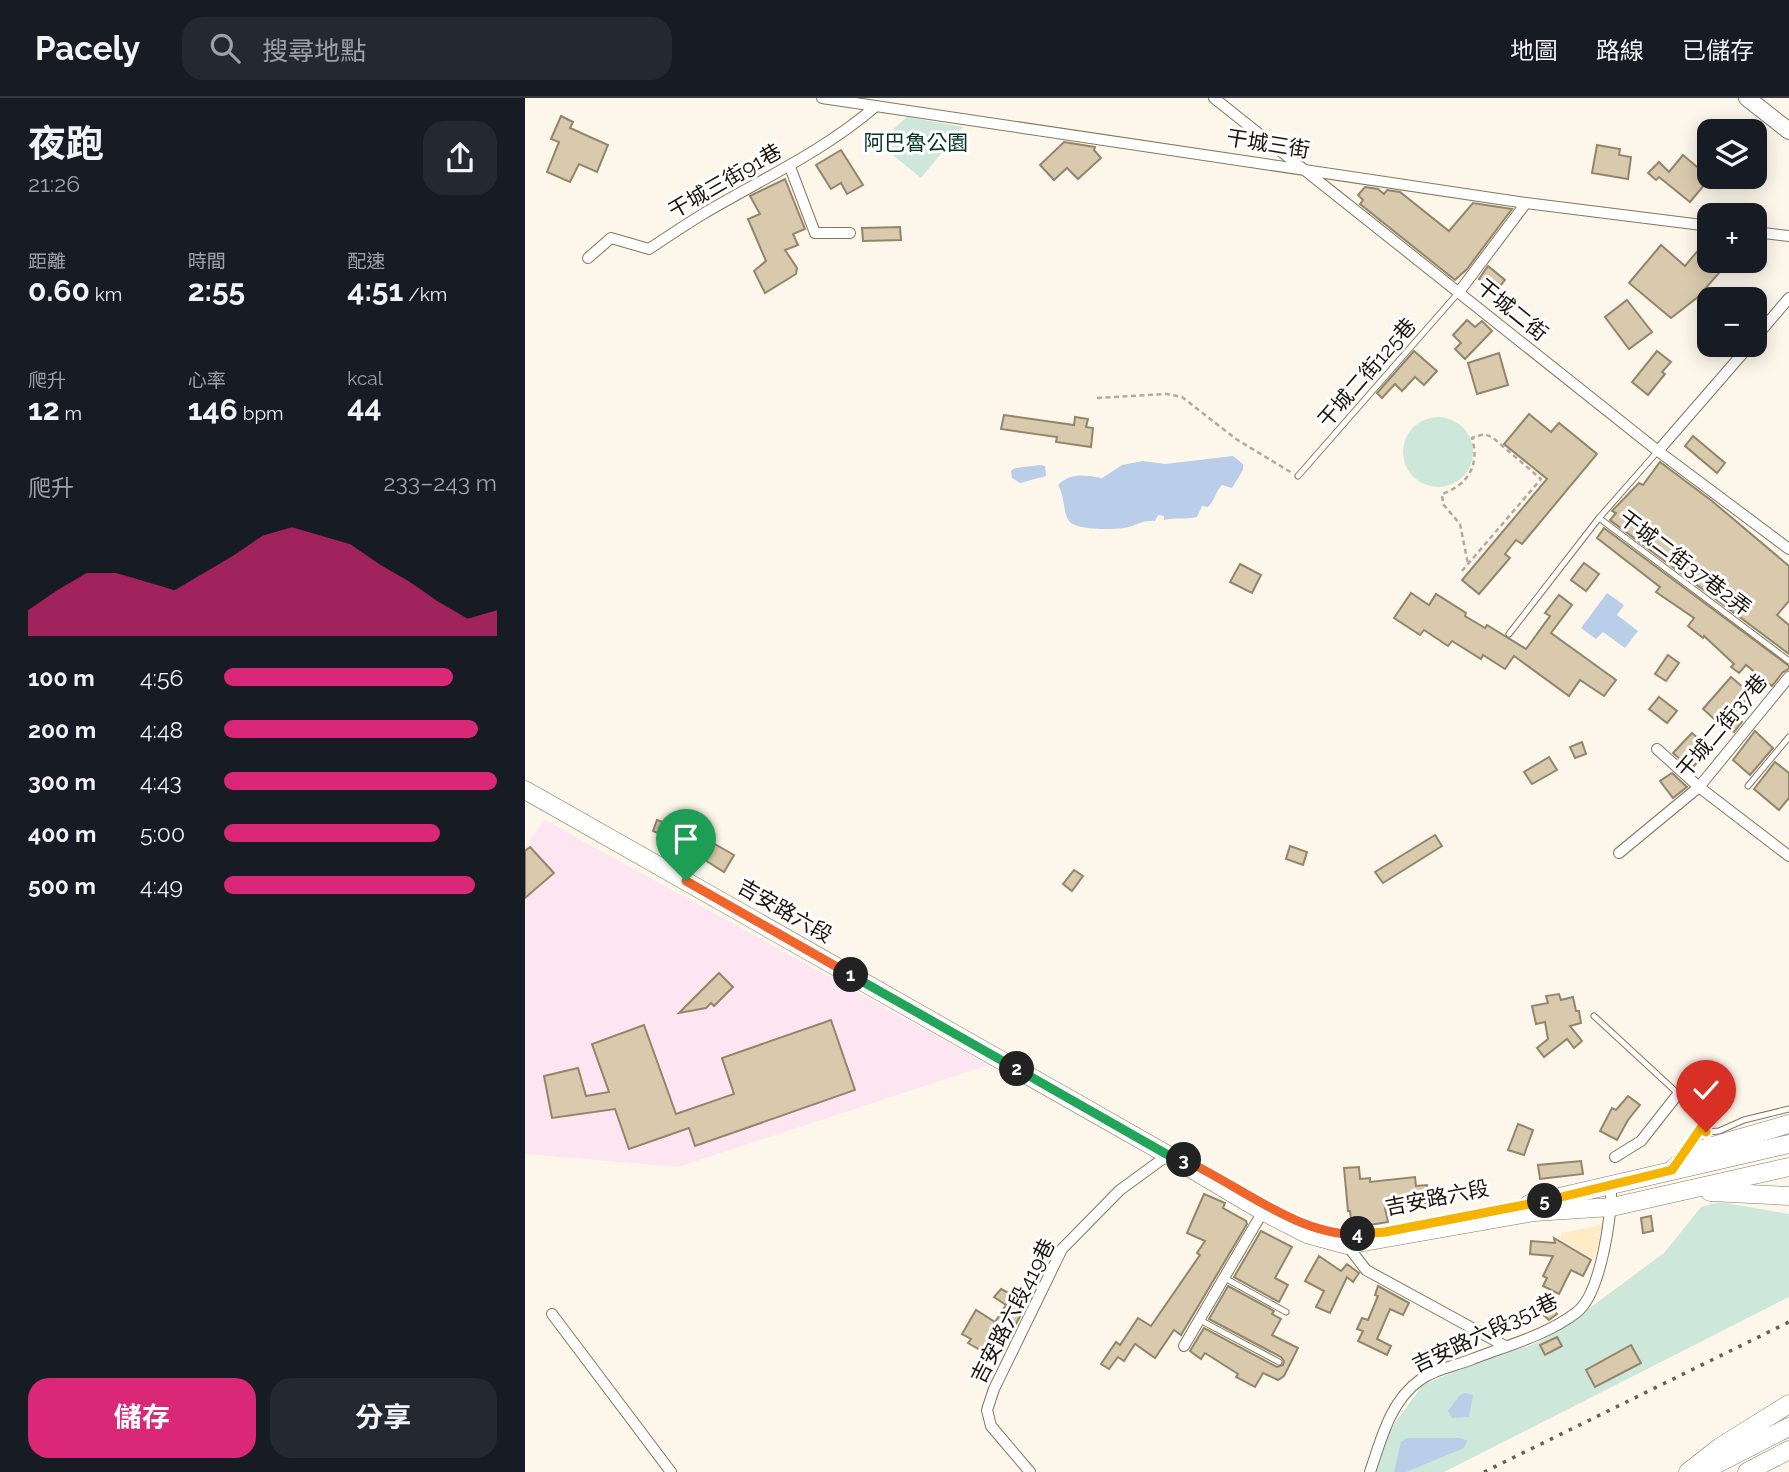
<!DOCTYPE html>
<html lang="zh-TW">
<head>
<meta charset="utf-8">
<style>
  :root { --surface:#171b24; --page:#242831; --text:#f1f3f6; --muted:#9ea1a6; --line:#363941; --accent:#db2777 }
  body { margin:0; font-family:Raleway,"Noto Sans TC",sans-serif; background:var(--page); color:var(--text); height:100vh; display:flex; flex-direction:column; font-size:26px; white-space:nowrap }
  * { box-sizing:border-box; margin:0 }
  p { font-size:23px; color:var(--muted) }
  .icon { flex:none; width:38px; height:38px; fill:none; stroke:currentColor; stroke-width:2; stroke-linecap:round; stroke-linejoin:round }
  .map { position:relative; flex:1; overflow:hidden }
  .panel { display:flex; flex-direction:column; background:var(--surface); width:525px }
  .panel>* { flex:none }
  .fabs { position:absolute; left:1172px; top:21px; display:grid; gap:14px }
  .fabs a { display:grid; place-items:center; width:70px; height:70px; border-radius:14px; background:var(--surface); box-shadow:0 4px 18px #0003; font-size:35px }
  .pin { position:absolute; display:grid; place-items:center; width:60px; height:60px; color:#fff; margin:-72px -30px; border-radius:50% 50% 50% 0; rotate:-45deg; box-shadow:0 0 7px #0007 }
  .pin .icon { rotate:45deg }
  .km { position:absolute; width:35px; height:35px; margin:-18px; border-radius:50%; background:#222; color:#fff; font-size:19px; line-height:35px; text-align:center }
  .round { display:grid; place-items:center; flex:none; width:74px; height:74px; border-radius:21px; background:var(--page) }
  .head { display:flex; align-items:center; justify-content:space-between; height:119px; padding:0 28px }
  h1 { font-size:38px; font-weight:700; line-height:52px }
  .stats { display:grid; grid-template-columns:repeat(3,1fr); gap:10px; height:119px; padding:7px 28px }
  .stats div { display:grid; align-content:center }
  .stats b { font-size:30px; font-weight:700 }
  .stats small { font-size:19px; font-weight:400 }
  .stats p { font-size:19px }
  .chart { height:196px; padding:14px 28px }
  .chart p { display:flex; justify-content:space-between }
  .chart svg { width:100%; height:126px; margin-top:7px; fill:var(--accent); opacity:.7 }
  .primary-button { display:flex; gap:14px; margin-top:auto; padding:14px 28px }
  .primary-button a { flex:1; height:80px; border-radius:21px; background:var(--accent); color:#fff; font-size:28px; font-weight:700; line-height:80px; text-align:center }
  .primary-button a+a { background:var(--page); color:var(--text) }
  ul { padding:0 28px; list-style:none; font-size:23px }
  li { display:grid; grid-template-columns:112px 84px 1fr; align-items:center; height:52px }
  li i { height:18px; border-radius:9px; background:var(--accent) }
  header { display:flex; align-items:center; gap:42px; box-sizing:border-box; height:98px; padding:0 35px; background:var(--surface); border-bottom:2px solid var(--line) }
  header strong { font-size:33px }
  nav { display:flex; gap:38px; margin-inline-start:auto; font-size:24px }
  .search { width:490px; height:63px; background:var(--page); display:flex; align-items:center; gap:18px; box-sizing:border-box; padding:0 24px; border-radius:21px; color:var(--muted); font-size:26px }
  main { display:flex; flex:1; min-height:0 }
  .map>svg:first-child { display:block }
</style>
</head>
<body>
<header>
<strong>Pacely</strong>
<div class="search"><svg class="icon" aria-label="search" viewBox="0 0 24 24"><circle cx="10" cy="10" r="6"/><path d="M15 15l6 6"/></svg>搜尋地點</div>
<nav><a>地圖</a><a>路線</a><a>已儲存</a></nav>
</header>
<main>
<section class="panel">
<div class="head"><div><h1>夜跑</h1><p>21:26</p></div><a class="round"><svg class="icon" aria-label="share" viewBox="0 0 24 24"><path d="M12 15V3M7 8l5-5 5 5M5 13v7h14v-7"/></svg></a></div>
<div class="stats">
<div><p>距離</p><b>0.60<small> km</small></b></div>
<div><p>時間</p><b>2:55</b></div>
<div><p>配速</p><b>4:51<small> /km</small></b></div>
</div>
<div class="stats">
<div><p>爬升</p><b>12<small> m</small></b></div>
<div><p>心率</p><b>146<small> bpm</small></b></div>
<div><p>kcal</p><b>44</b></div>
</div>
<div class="chart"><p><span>爬升</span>233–243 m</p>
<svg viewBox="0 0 160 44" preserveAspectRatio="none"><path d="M0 44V35L10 28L20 22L30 22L40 25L50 28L60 22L70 16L80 9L90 6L100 9L110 12L120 19L130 25L140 32L150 38L160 35V44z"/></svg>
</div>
<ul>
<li><b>100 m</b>4:56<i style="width:84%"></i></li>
<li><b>200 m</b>4:48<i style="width:93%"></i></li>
<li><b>300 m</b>4:43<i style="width:100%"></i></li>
<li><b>400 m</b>5:00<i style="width:79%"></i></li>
<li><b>500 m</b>4:49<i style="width:92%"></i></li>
</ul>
<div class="primary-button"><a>儲存</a><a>分享</a></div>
</section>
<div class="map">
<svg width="1264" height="1374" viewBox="0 0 1264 1374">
  <rect width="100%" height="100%" fill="#fdf7eb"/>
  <polygon fill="#ffebc6" points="1078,1127 1069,1161 1035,1141 1036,1135"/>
  <polygon fill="#fde6f2" points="20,722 464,967 153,1069 0,1056 0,748"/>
  <g fill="#cde7da">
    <polygon points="382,19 438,29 396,80 353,45"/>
    <circle cx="913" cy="354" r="35"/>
    <polygon points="1195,1104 1264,1116 1264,1199 919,1374 848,1374 867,1329 898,1287 969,1257 1005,1248 1035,1232 1139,1155 1176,1109"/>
  </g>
  <g fill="#bacde9">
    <path d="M708,358L718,366V372L707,390L697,387C690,394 691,401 683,409L677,408L672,419C661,422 650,419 639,422V418L633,417L630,423C619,422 614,426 604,429C594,432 551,433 544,423C538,415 540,398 533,387C546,374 560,377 577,380L597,367L618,363L640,366Z"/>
    <polygon points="515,367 520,368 521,378 495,385 487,380 486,373 490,370"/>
    <polygon points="1082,495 1099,507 1092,517 1113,533 1100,550 1078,534 1071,541 1056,530"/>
    <polygon points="940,1295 948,1297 944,1319 927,1320 923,1313 935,1297"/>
    <polygon points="882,1340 936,1340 942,1343 939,1350 881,1374 869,1374 876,1344"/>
  </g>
  <g fill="#d9caad" stroke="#93856a" stroke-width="2">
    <polygon points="36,18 48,24 45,30 83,47 72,74 54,66 45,84 22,74 34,44 26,41"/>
    <polygon points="539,44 570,49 569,52 576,60 553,81 542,70 529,82 515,67"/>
    <polygon points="1072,47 1095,51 1094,57 1106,59 1103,81 1067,75"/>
    <polygon points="316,52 338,87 322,96 316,85 306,91 291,67"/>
    <polygon points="1158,57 1185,80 1165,104 1134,79 1131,82 1123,75 1134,64 1144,74"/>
    <polygon points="260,81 280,131 268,136 273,147 260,152 272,170 271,176 240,195 229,173 241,163 223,121 235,116 225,98"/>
    <polygon points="840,89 853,91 859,96 862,92 875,94 924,133 948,105 987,111 942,171 930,182 835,106 838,102 833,97"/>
    <polygon points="375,129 376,142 338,143 337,130"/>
    <polygon points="1136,147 1160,168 1175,150 1185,157 1185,168 1194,175 1173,199 1146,220 1104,185"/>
    <polygon points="963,168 980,182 970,194 954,181"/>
    <polygon points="1102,202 1127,234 1104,251 1080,219"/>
    <polygon points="942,222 950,229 957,223 967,233 940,261 930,251 936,245 928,237"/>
    <polygon points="889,253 912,273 899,287 890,279 877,293 870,286 857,300 852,295"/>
    <polygon points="1132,253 1146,264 1137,274 1140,276 1123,297 1107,284"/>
    <polygon points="974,255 983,287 952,296 943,265"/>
    <polygon points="1004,316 1026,334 1034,325 1072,356 997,446 991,442 980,456 985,460 954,496 937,482 1022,381 979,346"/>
    <polygon points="479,317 549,327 550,319 563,321 561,329 568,330 566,349 531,344 532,339 476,331"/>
    <polygon points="1168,338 1200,365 1192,375 1160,348"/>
    <polygon points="1135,364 1187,403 1264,468 1264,503 1252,517 1264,527 1264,556 1085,422 1091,415 1087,413 1114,385 1118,387"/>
    <polygon points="1079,430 1264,568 1264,571 1258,574 1247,588 1221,567 1214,575 1206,569 1209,566 1179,538 1178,540 1163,528 1169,520 1131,494 1135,489 1072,440"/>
    <polygon points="1059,465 1074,476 1061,493 1046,482"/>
    <polygon points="715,466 736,477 727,495 705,484"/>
    <polygon points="886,495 904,507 911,496 941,515 940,518 960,530 962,527 1001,551 1025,518 1020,515 1034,497 1047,507 1026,535 1091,582 1079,598 1055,582 1044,598 989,558 980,571 958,557 956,561 927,543 923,548 899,532 895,537 869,520"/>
    <polygon points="1143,557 1154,565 1141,583 1130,576"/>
    <polygon points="1206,579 1226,596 1207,617 1217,624 1209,634 1199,626 1197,628 1178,611"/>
    <polygon points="1134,599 1152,613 1142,625 1124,611"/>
    <polygon points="1230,633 1248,650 1225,677 1208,662"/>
    <polygon points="1167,635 1185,651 1166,671 1148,655"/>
    <polygon points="1057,644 1061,656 1050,660 1045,649"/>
    <polygon points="1024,659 1032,672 1007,686 999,674"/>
    <polygon points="1250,664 1264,675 1264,700 1254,712 1229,691"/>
    <polygon points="1147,675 1162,689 1148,700 1135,683"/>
    <polygon points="132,722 149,728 144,740 128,733"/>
    <polygon points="910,737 917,748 858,785 850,774"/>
    <polygon points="181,741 209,757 199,774 172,757"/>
    <polygon points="765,748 782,754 778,767 761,761"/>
    <polygon points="5,749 29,775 0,800 0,753"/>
    <polygon points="549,772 558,778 547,793 538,786"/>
    <polygon points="194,875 208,889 189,908 186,905 181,910 154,915"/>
    <polygon points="1034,896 1036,902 1048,899 1051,913 1054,913 1056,925 1045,928 1057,943 1049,950 1042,941 1019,959 1012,950 1023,941 1020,924 1011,926 1007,908 1023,905 1021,898"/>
    <polygon points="306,922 330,992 170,1048 164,1030 104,1051 90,1011 27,1020 19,978 53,970 61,998 84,994 67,946 119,927 151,1016 209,996 197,960"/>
    <polygon points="1103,998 1115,1007 1103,1022 1092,1042 1075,1033 1087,1010 1091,1012"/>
    <polygon points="993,1026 1008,1032 999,1057 983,1052"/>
    <polygon points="1056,1063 1058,1076 1015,1081 1013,1067"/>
    <polygon points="834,1069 835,1081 845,1080 845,1084 890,1079 891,1088 902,1087 903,1105 860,1110 863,1124 827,1130 825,1113 823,1113 819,1070"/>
    <polygon points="679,1096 700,1105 698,1110 721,1123 722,1126 656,1237 649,1232 630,1260 610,1246 599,1263 593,1259 584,1271 576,1266 591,1244 595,1247 613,1220 626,1228 675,1157 672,1155 680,1143 662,1135"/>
    <polygon points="1126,1118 1128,1133 1118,1135 1116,1120"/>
    <polygon points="736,1133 767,1149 750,1180 763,1187 754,1204 709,1179"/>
    <polygon points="1029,1140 1066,1162 1058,1178 1046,1172 1034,1196 1018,1188 1022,1180 1018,1178 1028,1158 1005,1156 1006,1143 1030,1145"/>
    <polygon points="794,1158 816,1173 822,1166 834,1175 828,1184 822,1179 805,1215 791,1209 799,1193 780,1183"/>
    <polygon points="703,1188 749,1213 747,1216 756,1221 747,1237 773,1250 759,1278 753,1282 738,1275 730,1289 711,1279 713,1276 680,1255 676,1261 665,1253 679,1230 752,1269 758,1267 759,1263 756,1259 684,1221"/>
    <polygon points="853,1188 884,1205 878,1217 865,1211 852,1241 866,1248 862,1257 833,1243 838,1233 832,1231 837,1220 843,1222 853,1198 850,1197"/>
    <polygon points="476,1191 502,1205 491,1226 483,1221 462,1256 443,1245 446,1241 437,1236 451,1212 470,1224 481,1207 469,1199"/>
    <polygon points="1016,1201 1032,1216 1024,1222 1009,1209"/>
    <polygon points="1032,1239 1037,1248 1020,1257 1015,1247"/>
    <polygon points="1106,1247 1116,1265 1070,1289 1061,1272"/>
  </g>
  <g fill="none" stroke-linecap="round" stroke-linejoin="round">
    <g stroke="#85775c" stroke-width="7">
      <g id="lane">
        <polyline points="1132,354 1074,420 1264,563"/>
        <polyline points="773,378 934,194"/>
        <polyline points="984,536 1074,420"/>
        <polyline points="1223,688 1264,639"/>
        <polyline points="1069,918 1173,1014 1176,1030 1162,1050"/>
        <polyline points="1176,1030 1181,1034 1194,1033 1219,1022 1264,1011"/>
        <polyline points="698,1179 761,1214"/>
        <polyline points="673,1221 754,1264"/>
      </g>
    </g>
    <g stroke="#85775c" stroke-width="12">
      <g id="street">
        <polyline points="297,0 1001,105 1185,128"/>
        <polyline points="689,0 1133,353 1264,451"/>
        <polyline points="265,69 290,135 325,135"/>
        <polyline points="1230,134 1264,138"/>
        <path d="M63,160L86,140L124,151C142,139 160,127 178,116C237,81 299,53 351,8"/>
        <polyline points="934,194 1001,105"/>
        <polyline points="1230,240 1264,200"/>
        <polyline points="1133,353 1225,247"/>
        <polyline points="1132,651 1174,689 1264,758"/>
        <polyline points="1094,755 1174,689 1264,579"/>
        <polyline points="1090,1059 1116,1043 1153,996"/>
        <polyline points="821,1136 822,1147 841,1172 980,1248"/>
        <polyline points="27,1216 146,1374"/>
        <polyline points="659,1248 740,1110"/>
        <polyline points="505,1374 466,1328 462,1312 469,1291 537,1151 595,1092 643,1057"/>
        <path d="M845,1374C856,1342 865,1303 895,1282C908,1272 929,1268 945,1262C980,1248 1021,1238 1052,1214C1076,1195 1087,1117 1086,1088"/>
      </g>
    </g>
    <g stroke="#85775c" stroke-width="18">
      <polyline id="secondary" points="1222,0 1264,33"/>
    </g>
    <g stroke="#85775c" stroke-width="19">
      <g id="primary">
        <polyline points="0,692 643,1057 739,1114 782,1136 822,1147 1009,1114 1087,1109 1264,1069"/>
        <polyline points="1147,1072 1167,1054 1264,1026"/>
        <polyline points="1185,1094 1264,1098"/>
        <polyline points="1004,1106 1264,1046"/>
        <polyline points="1163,1374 1195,1349 1264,1306"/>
        <polyline points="1176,1374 1264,1329"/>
        <polyline points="1222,1374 1264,1352"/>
      </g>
    </g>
    <g stroke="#b0aa9f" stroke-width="2.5" stroke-dasharray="5 3.5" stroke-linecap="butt">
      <polyline points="572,300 642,296 657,299 711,341 767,375"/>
      <path d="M937,473L943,466L1016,381L967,339L959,336L947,340C955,367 943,387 917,396L918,406L935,426L943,466"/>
    </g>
    <use href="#lane" stroke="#fff" stroke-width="5"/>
    <use href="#street" stroke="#fff" stroke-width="10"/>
    <use href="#secondary" stroke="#fff" stroke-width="16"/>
    <use href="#primary" stroke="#fff" stroke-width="18"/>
    <polyline stroke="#666056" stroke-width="3.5" stroke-dasharray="3.5 7" stroke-linecap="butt" points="959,1374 1264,1224"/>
  </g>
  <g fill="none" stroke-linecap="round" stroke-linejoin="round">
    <g stroke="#fff" stroke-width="14">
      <polyline id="split-1" points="161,783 326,877"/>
    </g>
    <g stroke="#fff" stroke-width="14">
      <polyline id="split-2" points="326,877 492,971"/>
    </g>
    <g stroke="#fff" stroke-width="14">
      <polyline id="split-3" points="492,971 643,1057 659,1062"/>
    </g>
    <g stroke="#fff" stroke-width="14">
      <path id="split-4" d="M659,1062C711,1085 774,1139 833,1136"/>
    </g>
    <g stroke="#fff" stroke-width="14">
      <polyline id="split-5" points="833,1136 860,1134 1020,1103"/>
    </g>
    <g stroke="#fff" stroke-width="14">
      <polyline id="split-6" points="1020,1103 1147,1072 1176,1030 1181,1034"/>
    </g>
    <use href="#split-1" stroke="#f0652b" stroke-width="9"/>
    <use href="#split-2" stroke="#22a559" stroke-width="9"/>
    <use href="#split-3" stroke="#22a559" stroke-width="9"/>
    <use href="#split-4" stroke="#f0652b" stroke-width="9"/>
    <use href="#split-5" stroke="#f5b400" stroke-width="9"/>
    <use href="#split-6" stroke="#f5b400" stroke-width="9"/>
  </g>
  <g text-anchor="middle" stroke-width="6" stroke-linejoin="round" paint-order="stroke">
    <g font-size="21" fill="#033525" stroke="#fff">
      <text x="391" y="52">阿巴魯公園</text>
    </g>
    <g font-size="21" fill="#1a140a" stroke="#fff">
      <text transform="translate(743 46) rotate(9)" y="7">干城三街</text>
      <text transform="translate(200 83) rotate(-30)" y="7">干城三街91巷</text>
      <text transform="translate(987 212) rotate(39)" y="7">干城二街</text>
      <text transform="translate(842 275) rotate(-49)" y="7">干城二街125巷</text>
      <text transform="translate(1160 465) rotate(37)" y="7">干城二街37巷2弄</text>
      <text transform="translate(1197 628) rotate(-50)" y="7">干城二街37巷</text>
      <text transform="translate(260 813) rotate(30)" y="7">吉安路六段</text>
      <text transform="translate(912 1100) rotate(-11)" y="7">吉安路六段</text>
      <text transform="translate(488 1213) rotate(-63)" y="7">吉安路六段419巷</text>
      <text transform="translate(960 1235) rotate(-25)" y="7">吉安路六段351巷</text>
    </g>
  </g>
</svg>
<div class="fabs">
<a><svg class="icon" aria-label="layers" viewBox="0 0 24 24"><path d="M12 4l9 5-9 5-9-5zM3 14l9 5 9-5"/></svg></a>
<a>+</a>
<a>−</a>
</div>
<div class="pin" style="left:161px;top:783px;background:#1e9e55"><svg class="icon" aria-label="arrive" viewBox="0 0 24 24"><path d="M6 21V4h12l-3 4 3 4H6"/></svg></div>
<div class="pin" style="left:1181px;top:1034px;background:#d93025"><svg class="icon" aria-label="check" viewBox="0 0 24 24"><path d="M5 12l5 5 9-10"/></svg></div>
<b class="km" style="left:326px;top:877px">1</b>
<b class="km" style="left:492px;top:971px">2</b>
<b class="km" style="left:659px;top:1062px">3</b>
<b class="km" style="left:833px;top:1136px">4</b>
<b class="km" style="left:1020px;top:1103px">5</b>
</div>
</main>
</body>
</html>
